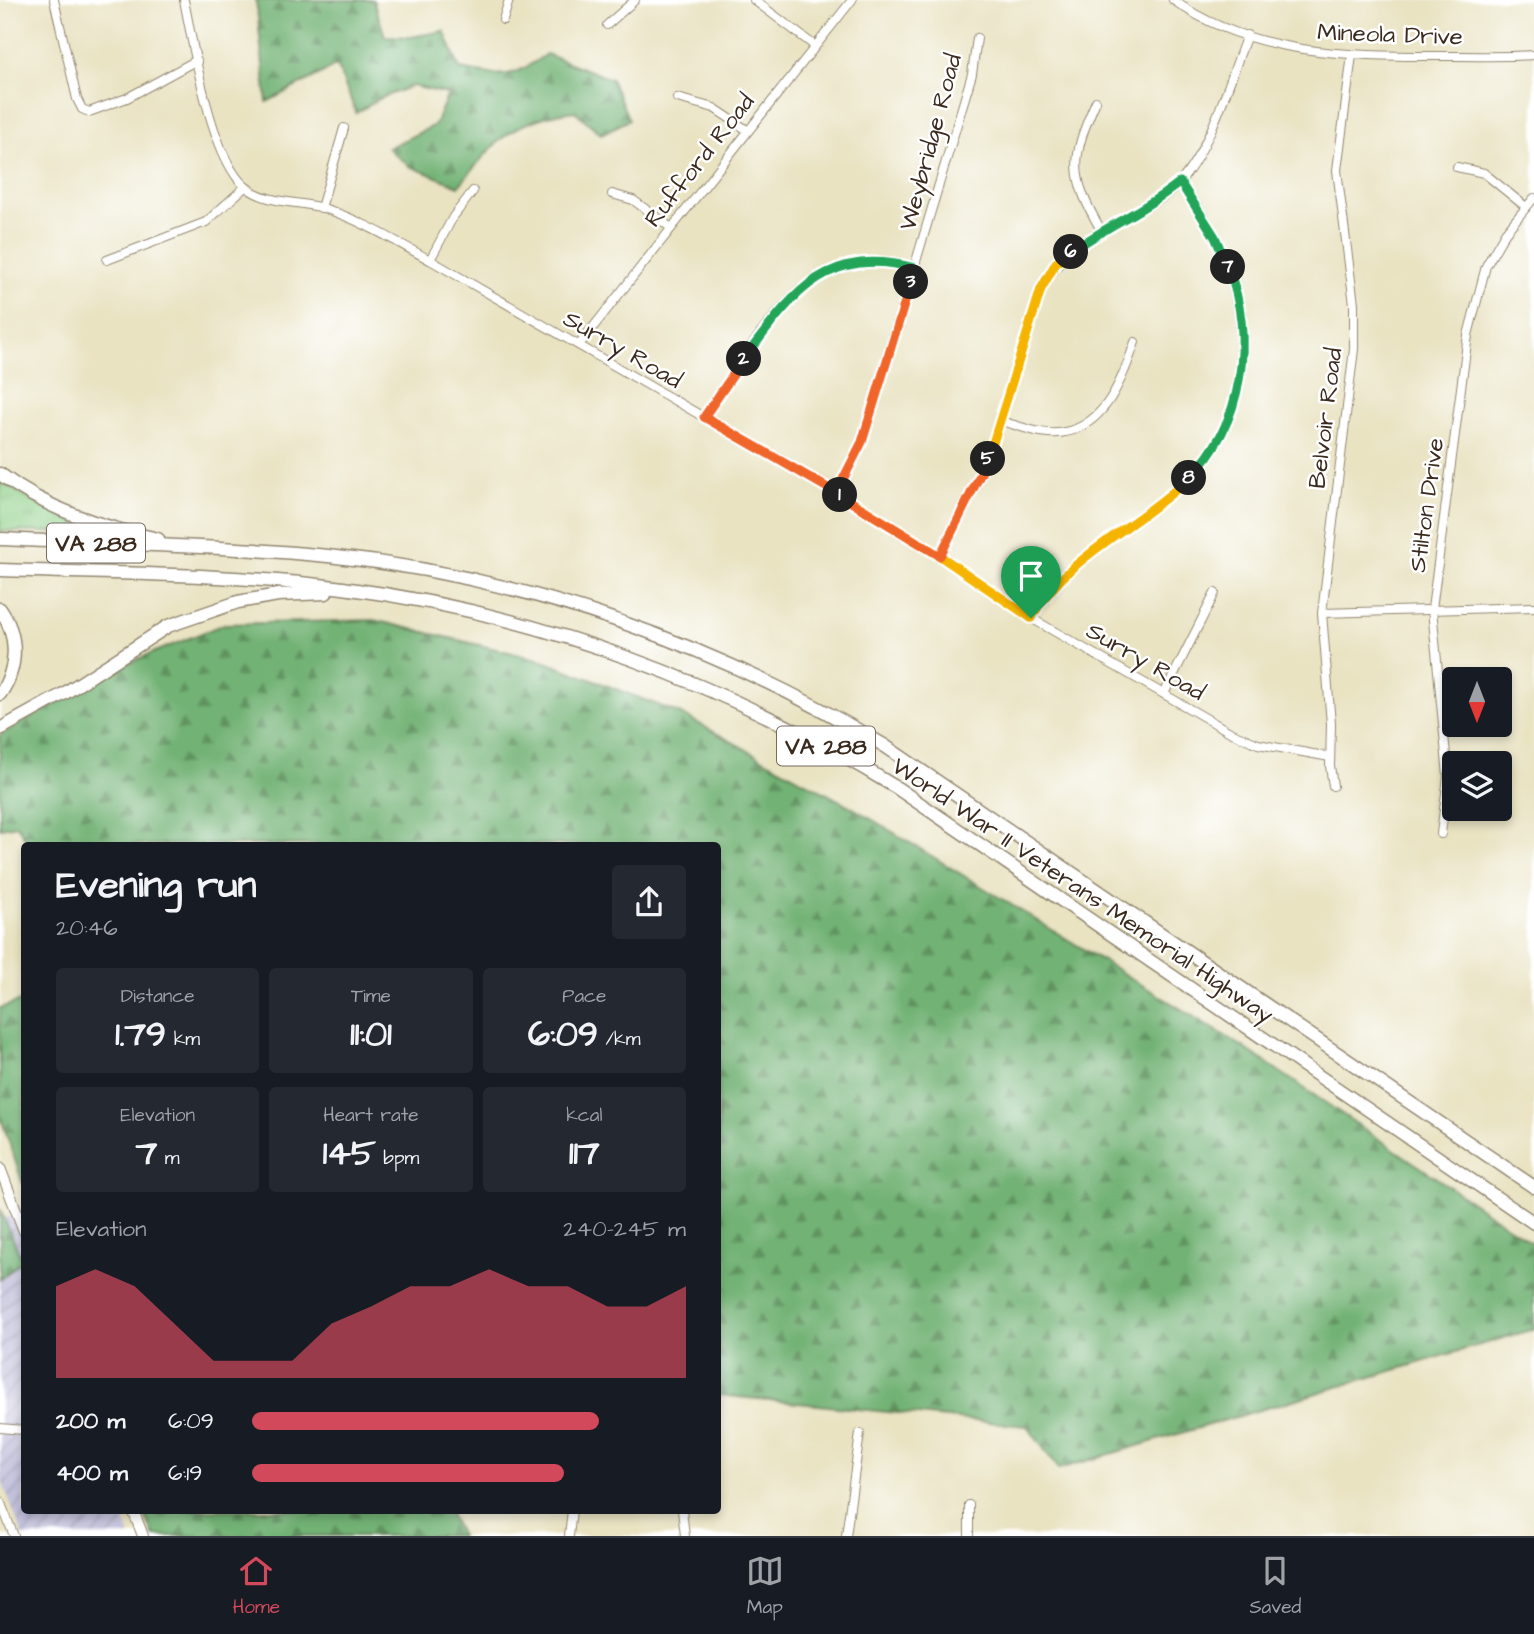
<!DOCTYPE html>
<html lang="en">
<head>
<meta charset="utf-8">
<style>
  :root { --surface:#171b24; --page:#242831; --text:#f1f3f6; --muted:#9ea1a6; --line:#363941; --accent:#d1495b }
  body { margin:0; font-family:"Architects Daughter",sans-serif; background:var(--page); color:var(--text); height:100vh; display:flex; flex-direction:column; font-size:26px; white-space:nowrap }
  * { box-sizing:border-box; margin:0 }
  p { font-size:23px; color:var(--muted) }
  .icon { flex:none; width:38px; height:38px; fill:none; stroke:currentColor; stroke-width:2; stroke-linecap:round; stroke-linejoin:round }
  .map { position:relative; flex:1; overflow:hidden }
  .panel { position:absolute; left:21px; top:842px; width:700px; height:672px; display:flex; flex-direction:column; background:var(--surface); border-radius:7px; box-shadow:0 4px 10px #0003 }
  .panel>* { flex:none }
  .needle { width:46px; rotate:180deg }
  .controls { position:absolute; left:1442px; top:667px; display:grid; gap:14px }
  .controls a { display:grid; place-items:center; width:70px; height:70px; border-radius:7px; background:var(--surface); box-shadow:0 4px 10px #0003; font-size:35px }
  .pin { position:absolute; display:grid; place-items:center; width:60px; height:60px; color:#fff; margin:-72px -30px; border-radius:50% 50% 50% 0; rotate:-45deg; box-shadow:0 0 7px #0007 }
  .pin .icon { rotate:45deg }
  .km { position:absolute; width:35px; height:35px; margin:-18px; border-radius:50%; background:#222; color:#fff; font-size:19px; line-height:35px; text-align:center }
  .round { display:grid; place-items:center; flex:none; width:74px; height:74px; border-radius:7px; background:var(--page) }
  .headline { display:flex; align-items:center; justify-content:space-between; height:119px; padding:0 35px }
  h1 { font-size:38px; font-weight:700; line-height:52px }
  .figures { display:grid; grid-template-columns:repeat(3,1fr); gap:10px; height:119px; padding:7px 35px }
  .figures div { display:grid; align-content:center; border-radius:7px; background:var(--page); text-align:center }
  .figures b { font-size:35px; font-weight:700 }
  .figures small { font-size:19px; font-weight:400 }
  .figures p { font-size:19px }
  .chart { height:196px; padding:14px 35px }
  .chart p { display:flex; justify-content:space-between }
  .chart svg { width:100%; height:126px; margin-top:7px; fill:var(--accent); opacity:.7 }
  ul { padding:0 35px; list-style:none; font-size:23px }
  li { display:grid; grid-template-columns:112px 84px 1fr; align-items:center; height:52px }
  li i { height:18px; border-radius:9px; background:var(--accent) }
  .dock { display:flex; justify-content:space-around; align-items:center; height:98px; border-top:2px solid var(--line); background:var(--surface); font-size:19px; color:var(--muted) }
  .dock a { display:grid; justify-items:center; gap:4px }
  .dock .selected { color:var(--accent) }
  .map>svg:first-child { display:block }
</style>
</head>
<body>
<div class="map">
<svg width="1534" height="1536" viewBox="0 0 1534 1536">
  <defs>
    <pattern id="industrial-furrows" width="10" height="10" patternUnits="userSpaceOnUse" patternTransform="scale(1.75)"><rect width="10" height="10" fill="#c3c1db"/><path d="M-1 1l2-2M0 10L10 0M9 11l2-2" fill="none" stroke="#a8a6bc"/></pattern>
    <pattern id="grass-tufts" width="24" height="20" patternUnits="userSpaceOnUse" patternTransform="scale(1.75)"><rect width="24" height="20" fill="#8ecf87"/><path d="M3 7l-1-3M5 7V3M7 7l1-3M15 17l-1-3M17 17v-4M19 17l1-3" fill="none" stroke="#7bb274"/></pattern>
    <pattern id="forest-firs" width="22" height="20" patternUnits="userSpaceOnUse" patternTransform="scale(1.75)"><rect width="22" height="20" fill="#72b274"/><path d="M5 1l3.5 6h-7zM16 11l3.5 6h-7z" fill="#5f915f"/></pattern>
  </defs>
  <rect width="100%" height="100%" fill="#fff"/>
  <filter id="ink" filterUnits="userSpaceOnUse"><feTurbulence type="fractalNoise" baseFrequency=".0143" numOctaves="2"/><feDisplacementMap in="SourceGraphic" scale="14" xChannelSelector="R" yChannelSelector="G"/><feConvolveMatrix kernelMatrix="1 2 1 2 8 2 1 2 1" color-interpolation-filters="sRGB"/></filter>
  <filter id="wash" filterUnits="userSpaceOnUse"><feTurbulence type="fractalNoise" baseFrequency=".00686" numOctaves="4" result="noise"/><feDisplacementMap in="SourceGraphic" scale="28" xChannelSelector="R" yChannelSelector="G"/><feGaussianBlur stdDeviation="1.57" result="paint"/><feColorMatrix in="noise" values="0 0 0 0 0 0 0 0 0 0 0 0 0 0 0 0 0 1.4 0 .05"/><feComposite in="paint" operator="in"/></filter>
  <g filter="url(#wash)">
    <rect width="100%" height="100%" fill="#e9e3c2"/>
    <polygon fill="url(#industrial-furrows)" points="24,1214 24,1510 120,1510 130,1536 23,1536 0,1476 0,1280 22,1260 4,1218"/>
    <polygon fill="url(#grass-tufts)" stroke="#647c52" stroke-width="2" points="0,481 44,508 91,529 92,533 0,531"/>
    <g fill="url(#forest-firs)" stroke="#566e49" stroke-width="2">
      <path d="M256,0H373L385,36L411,37L444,31L460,69C502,76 510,81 546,54L611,79L629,120L601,134L575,111C513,119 497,139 459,186L409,166L388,148L435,125L448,94L412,86L381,98L356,113L337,65L267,102Z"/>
      <polygon points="374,620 538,659 681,714 855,809 1243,1047 1534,1244 1534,1329 1059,1469 1027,1426 718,1395 718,845 29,845 17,825 0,828 0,735 128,663 224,624"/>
      <polygon points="24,1000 24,1187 0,1115 0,1008"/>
      <polygon points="0,1209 22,1260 0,1280"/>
      <polygon points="143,1510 448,1510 461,1536 154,1536"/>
    </g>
  </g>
  <g filter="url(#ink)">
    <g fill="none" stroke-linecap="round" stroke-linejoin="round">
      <g stroke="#928670" stroke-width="10">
        <g id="minor">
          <polyline points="54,0 77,99 82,109 89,112 127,98 197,60"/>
          <path d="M184,0C193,44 211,159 246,187C267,204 299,201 323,208C361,220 395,241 430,260L836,493L940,556L1031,618L1230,732L1258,744L1330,757"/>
          <polyline points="754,0 815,46"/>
          <path d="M1173,0C1250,55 1347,56 1437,56C1469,56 1502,57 1534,55"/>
          <polyline points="503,20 509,0"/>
          <polyline points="607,25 635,0"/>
          <polyline points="677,98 714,108 747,130"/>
          <path d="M1096,101C1071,158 1069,175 1101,230"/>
          <polyline points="1457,167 1484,173 1526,207"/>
          <polyline points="612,194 633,200 670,227"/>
          <polyline points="321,208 344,128"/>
          <polyline points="107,260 206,222 245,187"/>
          <polyline points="430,260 453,217 473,191"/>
          <polyline points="579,345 852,0"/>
          <path d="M704,417C759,338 802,239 915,268"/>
          <path d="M1001,421C1016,425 1032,432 1048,433C1101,437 1122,382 1135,342"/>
          <polyline points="836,493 862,442 972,74 977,38"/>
          <path d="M940,556L984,470L1041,289C1063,251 1092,235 1131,215C1147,206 1168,197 1180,182C1211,147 1230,79 1247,35"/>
          <polyline points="1322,613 1534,607"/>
          <path d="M1031,618C1067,556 1130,530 1181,485C1274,404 1249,269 1180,182"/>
          <polyline points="1164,694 1215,593"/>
          <polyline points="1333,786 1330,766 1331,724 1322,613 1354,349 1354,304 1337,170 1352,55"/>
          <polyline points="1441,834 1448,776 1432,609 1468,335 1486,266 1505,233 1534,198"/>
          <polyline points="0,1428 24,1430"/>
          <polyline points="0,1501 14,1536"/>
          <polyline points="682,1510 685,1536"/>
          <polyline points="569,1536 572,1510"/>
          <polyline points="846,1536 860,1433"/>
          <polyline points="969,1536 969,1505"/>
        </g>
      </g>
      <g stroke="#928670" stroke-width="12">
        <g id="major">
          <polyline points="0,1168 24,1231"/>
          <polyline points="133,1510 143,1536"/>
        </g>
      </g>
      <g stroke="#928670" stroke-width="15">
        <g id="highway">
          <path d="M0,474C47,510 102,527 158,539"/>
          <path d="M0,539C109,544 219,545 328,556C524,576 718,645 885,746L1534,1187"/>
          <path d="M0,570C114,574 230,573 343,588C538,613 730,685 897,788L1534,1223"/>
          <path d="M0,609C19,636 18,668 0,694"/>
          <polyline points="0,729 65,693 168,626 238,602 278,595 326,593"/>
        </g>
      </g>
      <use href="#minor" stroke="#fff" stroke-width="8"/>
      <use href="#major" stroke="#fff" stroke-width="10"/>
      <use href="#highway" stroke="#fff" stroke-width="12"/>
    </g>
  </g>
  <g fill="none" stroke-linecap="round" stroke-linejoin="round" filter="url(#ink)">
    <g stroke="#fff" stroke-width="14">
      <polyline id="split-1" points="840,495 940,556 1031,618"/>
    </g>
    <g stroke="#fff" stroke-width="14">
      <polyline id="split-2" points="744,359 704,417 840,495"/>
    </g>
    <g stroke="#fff" stroke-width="14">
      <path id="split-3" d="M744,359C793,294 825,245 915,268L911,282"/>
    </g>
    <g stroke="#fff" stroke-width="14">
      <polyline id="split-4" points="838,494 836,493 862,442 911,282"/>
    </g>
    <g stroke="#fff" stroke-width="14">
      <polyline id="split-5" points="838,494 940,556 988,459"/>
    </g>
    <g stroke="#fff" stroke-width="14">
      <polyline id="split-6" points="988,459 1041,289 1056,263 1071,252"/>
    </g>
    <g stroke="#fff" stroke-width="14">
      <path id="split-7" d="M1071,252C1106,226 1146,210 1180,182L1215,237L1228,267"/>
    </g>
    <g stroke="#fff" stroke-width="14">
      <path id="split-8" d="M1189,478C1244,424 1255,338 1228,267"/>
    </g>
    <g stroke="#fff" stroke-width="14">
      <path id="split-9" d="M1031,618C1069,553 1137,528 1189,478"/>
    </g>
    <use href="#split-1" stroke="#f5b400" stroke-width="9"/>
    <use href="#split-2" stroke="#f0652b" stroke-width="9"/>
    <use href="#split-3" stroke="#22a559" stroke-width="9"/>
    <use href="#split-4" stroke="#f0652b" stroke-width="9"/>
    <use href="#split-5" stroke="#f0652b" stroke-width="9"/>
    <use href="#split-6" stroke="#f5b400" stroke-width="9"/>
    <use href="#split-7" stroke="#22a559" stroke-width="9"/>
    <use href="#split-8" stroke="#22a559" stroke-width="9"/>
    <use href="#split-9" stroke="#f5b400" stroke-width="9"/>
  </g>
  <g text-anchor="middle" stroke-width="5" stroke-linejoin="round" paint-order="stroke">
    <g fill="#fff" stroke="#766a62" stroke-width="2">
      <rect x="47" y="523.5" width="98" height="39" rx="5"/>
      <rect x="777" y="726.5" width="98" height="39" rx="5"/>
    </g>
    <g font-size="23" font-weight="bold" fill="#3b2a1e">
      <text x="96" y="551">VA 288</text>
      <text x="826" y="754">VA 288</text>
    </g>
    <g font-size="24" fill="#3b2a1e" stroke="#fff">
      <text transform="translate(1390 34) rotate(2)" y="8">Mineola Drive</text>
      <text transform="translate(930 142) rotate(-75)" y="8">Weybridge Road</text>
      <text transform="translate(699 160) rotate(-52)" y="8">Rufford Road</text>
      <text transform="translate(623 349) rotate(30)" y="8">Surry Road</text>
      <text transform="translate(1325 418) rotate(-83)" y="8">Belvoir Road</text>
      <text transform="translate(1426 505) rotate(-82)" y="8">Stilton Drive</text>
      <text transform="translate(1146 661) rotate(30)" y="8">Surry Road</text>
      <text transform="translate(1083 890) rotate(34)" y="8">World War II Veterans Memorial Highway</text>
    </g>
  </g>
</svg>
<div class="controls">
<a><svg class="needle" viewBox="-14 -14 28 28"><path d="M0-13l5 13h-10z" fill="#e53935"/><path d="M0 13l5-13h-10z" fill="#9ea1a6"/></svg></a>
<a><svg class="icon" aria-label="layers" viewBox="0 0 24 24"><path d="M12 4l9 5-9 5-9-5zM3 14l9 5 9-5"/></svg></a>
</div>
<div class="pin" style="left:1031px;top:618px;background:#1e9e55"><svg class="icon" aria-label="arrive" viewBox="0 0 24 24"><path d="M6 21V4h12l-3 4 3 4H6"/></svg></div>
<b class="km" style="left:840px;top:495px">1</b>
<b class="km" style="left:744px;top:359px">2</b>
<b class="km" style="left:911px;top:282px">3</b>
<b class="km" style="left:988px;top:459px">5</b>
<b class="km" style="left:1071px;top:252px">6</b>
<b class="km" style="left:1228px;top:267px">7</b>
<b class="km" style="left:1189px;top:478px">8</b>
<section class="panel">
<div class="headline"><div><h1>Evening run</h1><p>20:46</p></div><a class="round"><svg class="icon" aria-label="share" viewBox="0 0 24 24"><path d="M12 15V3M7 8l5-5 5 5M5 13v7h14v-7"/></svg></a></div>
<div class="figures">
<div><p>Distance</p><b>1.79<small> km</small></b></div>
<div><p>Time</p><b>11:01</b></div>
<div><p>Pace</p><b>6:09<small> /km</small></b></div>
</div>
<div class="figures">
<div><p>Elevation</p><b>7<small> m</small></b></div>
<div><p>Heart rate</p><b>145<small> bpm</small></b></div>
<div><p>kcal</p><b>117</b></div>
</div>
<div class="chart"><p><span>Elevation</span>240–245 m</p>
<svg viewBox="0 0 160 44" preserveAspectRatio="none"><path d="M0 44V12L10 6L20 12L30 25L40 38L50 38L60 38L70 25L80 19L90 12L100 12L110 6L120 12L130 12L140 19L150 19L160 12V44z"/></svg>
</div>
<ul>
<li><b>200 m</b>6:09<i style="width:80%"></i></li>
<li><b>400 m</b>6:19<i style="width:72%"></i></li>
</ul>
</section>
</div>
<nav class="dock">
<a class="selected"><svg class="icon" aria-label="home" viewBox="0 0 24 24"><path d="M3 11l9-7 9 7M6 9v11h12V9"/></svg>Home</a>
<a><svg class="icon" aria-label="map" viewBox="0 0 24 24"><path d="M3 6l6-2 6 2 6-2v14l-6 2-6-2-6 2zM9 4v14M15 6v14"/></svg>Map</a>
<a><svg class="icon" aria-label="saved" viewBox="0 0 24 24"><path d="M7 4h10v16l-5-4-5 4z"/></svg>Saved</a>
</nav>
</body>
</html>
